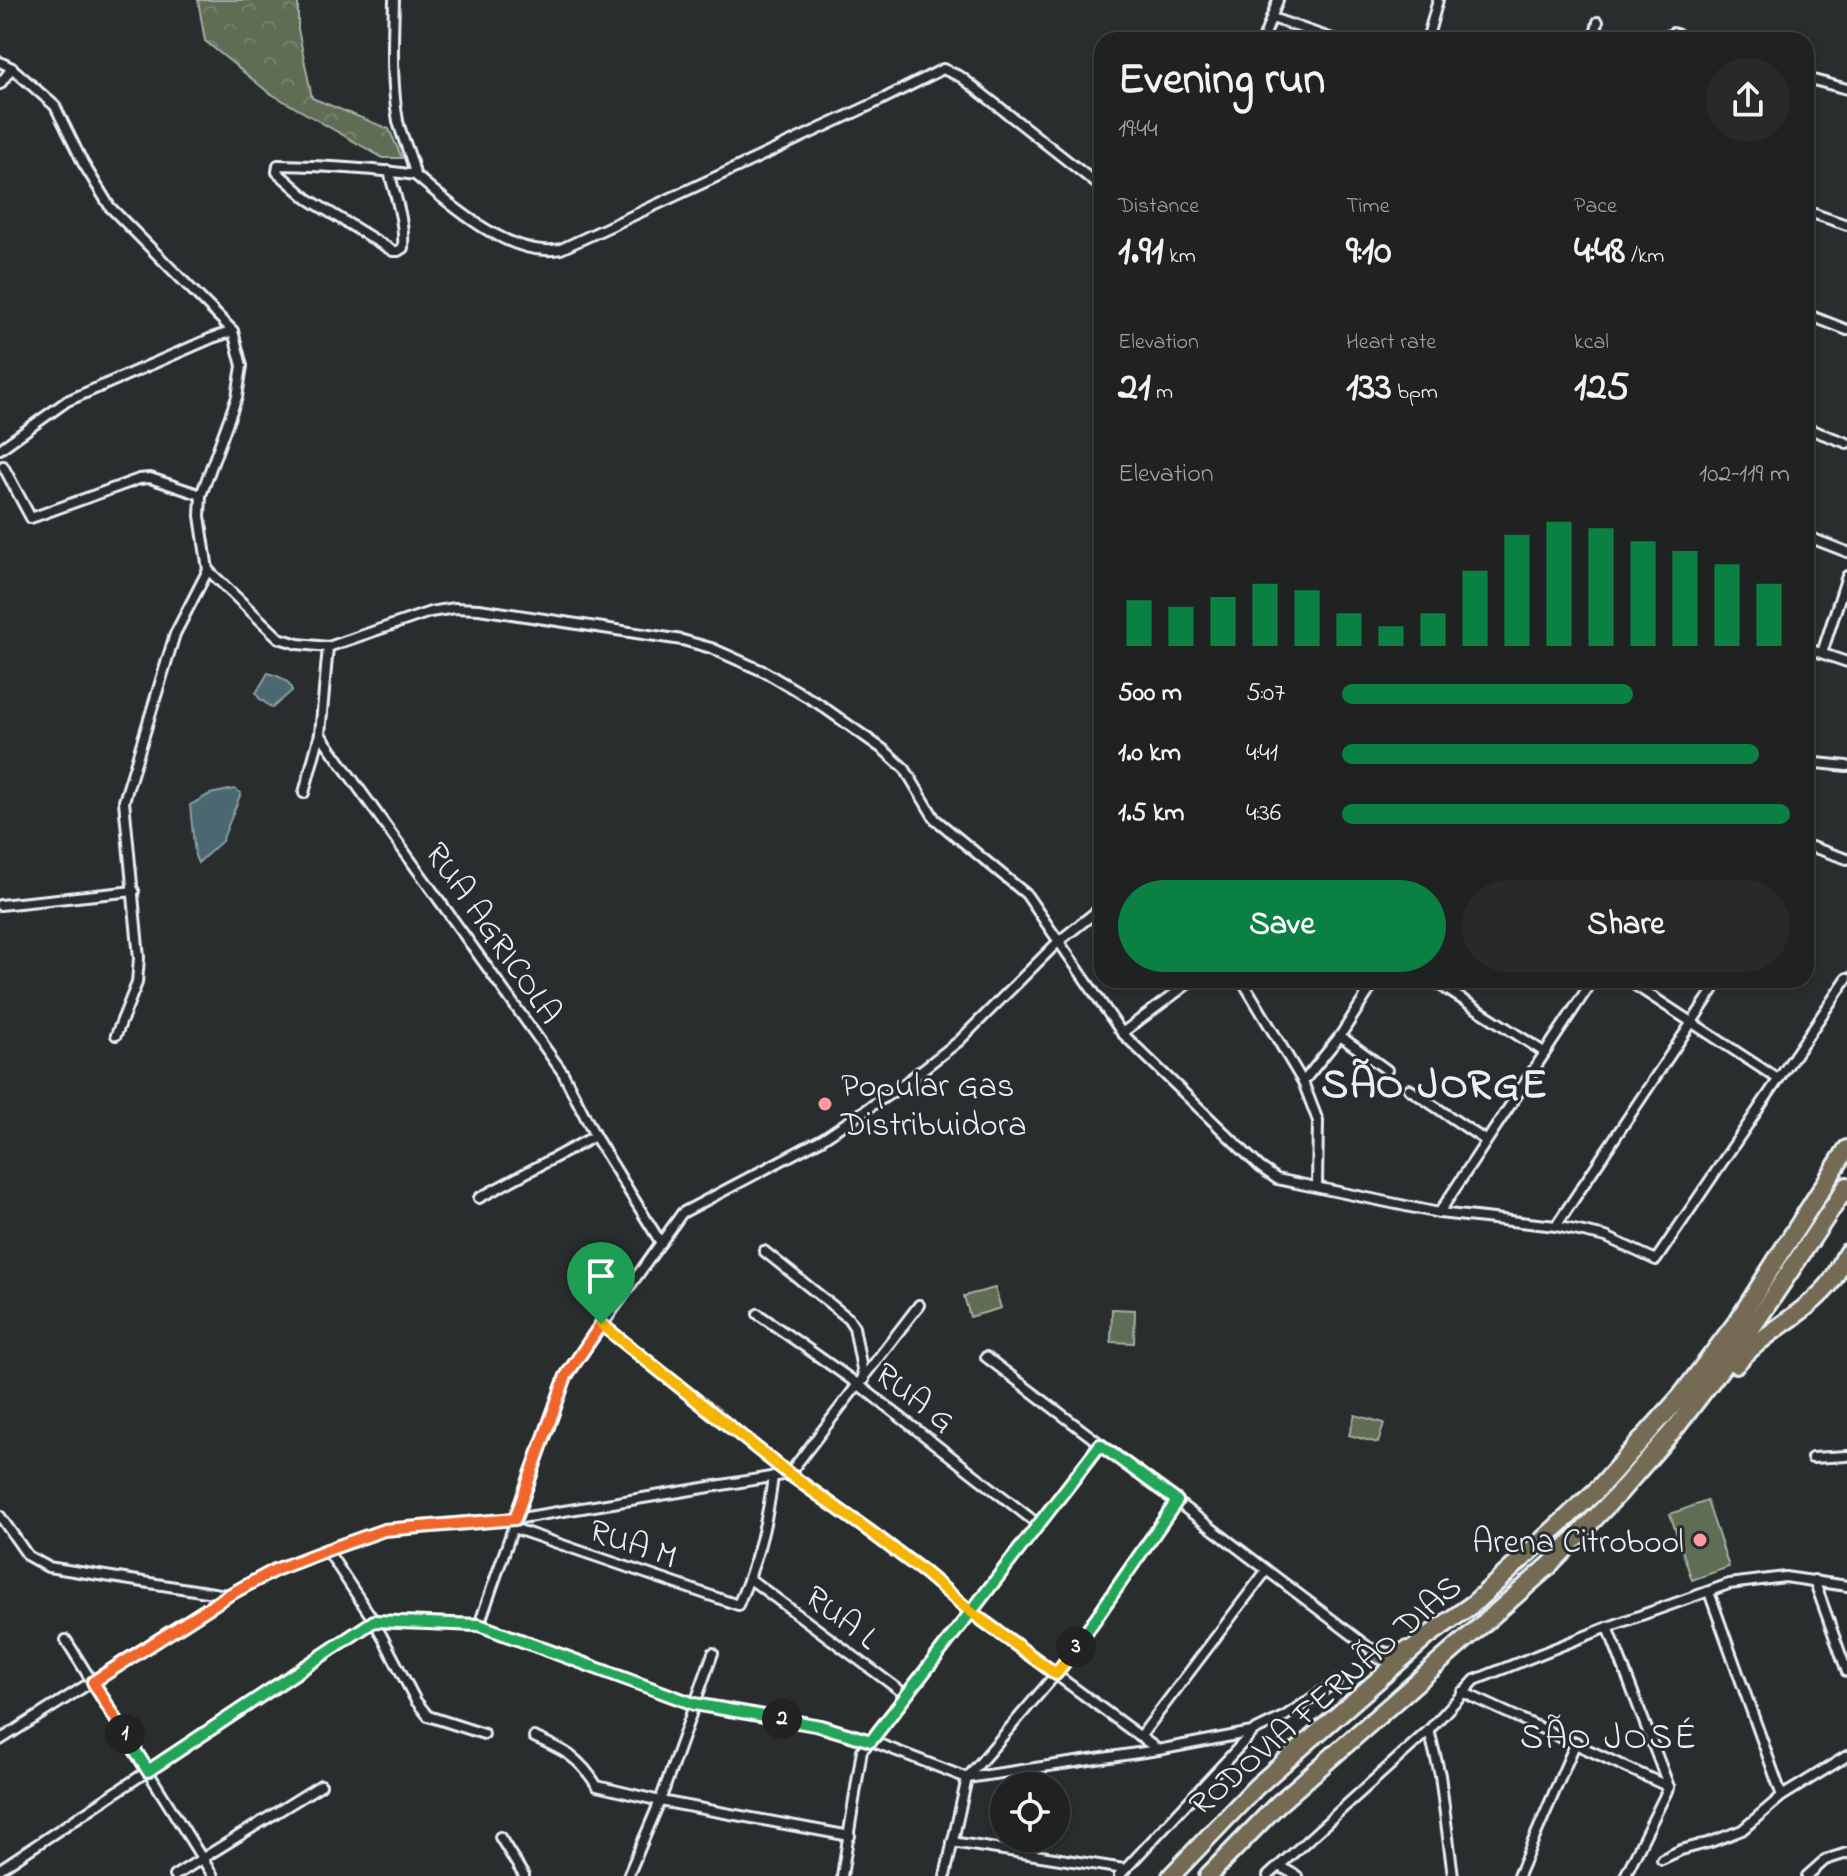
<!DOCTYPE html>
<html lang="en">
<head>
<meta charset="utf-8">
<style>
  :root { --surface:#202222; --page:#282a2a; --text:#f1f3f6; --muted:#a2a4a5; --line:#3d3f40; --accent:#0b8043 }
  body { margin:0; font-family:"Indie Flower",sans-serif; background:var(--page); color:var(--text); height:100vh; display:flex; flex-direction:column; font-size:30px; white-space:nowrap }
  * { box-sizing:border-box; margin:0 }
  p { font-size:26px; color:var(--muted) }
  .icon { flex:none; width:44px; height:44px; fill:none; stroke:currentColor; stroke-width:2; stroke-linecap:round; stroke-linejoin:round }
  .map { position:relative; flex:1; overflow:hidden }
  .details { position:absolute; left:1094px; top:32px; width:720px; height:956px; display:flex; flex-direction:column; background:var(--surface); border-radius:24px; box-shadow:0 2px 6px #0004,0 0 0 2px var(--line) }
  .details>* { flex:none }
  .fabs { position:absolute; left:990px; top:1772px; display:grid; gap:16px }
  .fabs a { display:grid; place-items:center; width:80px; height:80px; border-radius:50%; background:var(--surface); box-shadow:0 2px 6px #0004,0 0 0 2px var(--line); font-size:40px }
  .pin { position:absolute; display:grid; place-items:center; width:68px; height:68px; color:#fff; margin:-82px -34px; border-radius:50% 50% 50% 0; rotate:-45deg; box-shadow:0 0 8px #0007 }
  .pin .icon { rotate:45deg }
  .km { position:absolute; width:40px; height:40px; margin:-20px; border-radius:50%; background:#222; color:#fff; font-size:22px; line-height:40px; text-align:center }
  .round { display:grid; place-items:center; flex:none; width:84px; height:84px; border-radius:42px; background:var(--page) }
  .headline { display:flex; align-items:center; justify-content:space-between; height:136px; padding:0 24px }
  h1 { font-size:44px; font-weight:700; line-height:60px }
  .stats { display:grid; grid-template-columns:repeat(3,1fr); gap:12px; height:136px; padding:8px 24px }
  .stats div { display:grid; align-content:center }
  .stats b { font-size:40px; font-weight:700 }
  .stats small { font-size:22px; font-weight:400 }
  .stats p { font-size:22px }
  .chart { height:224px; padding:16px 24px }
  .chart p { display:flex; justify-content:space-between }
  .chart svg { width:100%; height:144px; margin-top:8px; stroke:var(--accent); stroke-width:6 }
  .cta { display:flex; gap:16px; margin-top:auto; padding:16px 24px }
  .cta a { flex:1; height:92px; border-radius:48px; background:var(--accent); color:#fff; font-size:32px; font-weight:700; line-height:92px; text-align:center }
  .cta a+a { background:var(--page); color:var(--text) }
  ul { padding:0 24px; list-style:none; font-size:26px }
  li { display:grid; grid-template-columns:128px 96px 1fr; align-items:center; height:60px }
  li i { height:20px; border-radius:10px; background:var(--accent) }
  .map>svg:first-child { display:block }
</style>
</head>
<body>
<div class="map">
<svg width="1847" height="1876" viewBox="0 0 1847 1876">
  <defs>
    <pattern id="forest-crowns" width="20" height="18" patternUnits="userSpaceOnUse" patternTransform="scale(2)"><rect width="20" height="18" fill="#5f6d54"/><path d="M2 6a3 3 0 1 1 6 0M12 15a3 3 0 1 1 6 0" fill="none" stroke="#76826d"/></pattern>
  </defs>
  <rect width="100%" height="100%" fill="#2a2d2e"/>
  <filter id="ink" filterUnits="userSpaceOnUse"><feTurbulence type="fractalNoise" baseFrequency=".0125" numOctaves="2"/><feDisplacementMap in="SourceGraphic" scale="16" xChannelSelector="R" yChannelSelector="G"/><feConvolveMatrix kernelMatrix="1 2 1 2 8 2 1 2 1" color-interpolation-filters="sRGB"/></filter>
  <g filter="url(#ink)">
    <polygon fill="url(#forest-crowns)" stroke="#a4afa6" stroke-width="2" points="198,0 298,0 298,29 312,98 389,129 402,158 383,158 268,92 205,41"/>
    <g fill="#5f6d54" stroke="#a4afa6" stroke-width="2">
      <polygon points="995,1288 1001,1308 970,1317 964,1296"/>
      <polygon points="1112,1309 1135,1310 1134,1343 1111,1342"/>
      <polygon points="1355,1415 1384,1423 1378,1443 1349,1435"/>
      <polygon points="1707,1501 1729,1567 1692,1580 1670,1514"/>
    </g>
    <g fill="#4b6770" stroke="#8a9ea6" stroke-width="2">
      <path d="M268,673C278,676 289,679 292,691L272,708L259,698L256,693Z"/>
      <polygon points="234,789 241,793 222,841 198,863 195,856 190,805 210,794"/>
    </g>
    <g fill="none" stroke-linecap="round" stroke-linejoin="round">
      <g stroke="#e8f1f8" stroke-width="14">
        <g id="street">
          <path d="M394,0C393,39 391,82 398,121C402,139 412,156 415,175C451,205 510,259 561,249L873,104L943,69L961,77L1102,188"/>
          <polyline points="1272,18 1336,40"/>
          <polyline points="1263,40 1278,0"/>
          <polyline points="1427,40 1438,0"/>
          <polyline points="1594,40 1598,22"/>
          <polyline points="1661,40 1673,33 1693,40"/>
          <polyline points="0,62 12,68 55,106 83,163 110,207 233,331 242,366 237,397 201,495 200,516 208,570 279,638 298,644 328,647 430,612 455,608 479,609 682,640 711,648 765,672 819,704 884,750 905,769 935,819 1026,894 1122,1033 1260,1167 1277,1179 1439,1213 1556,1226 1606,1237 1656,1260 1847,978"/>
          <polyline points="1806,78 1847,89"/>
          <polyline points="0,84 12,68"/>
          <path d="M389,171C395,196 405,221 403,248L398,251H393L308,199L277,172L278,165C324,166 369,168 415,175"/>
          <polyline points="1806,211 1847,225"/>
          <polyline points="1806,314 1847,330"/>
          <polyline points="1806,428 1847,443"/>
          <polyline points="0,449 67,401 212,338 233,331"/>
          <polyline points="3,466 31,518 139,479 150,478 201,495"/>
          <polyline points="1806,536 1847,552"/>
          <polyline points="328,647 320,734 563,1073 595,1136 661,1243"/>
          <polyline points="1806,648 1847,662"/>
          <polyline points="1822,653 1847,576"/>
          <polyline points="1806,762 1847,766"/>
          <polyline points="304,793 320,734"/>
          <polyline points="1806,845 1847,859"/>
          <polyline points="0,905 134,891"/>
          <polyline points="1242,980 1303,1082 1318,1121 1317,1186"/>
          <polyline points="1432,980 1544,1052"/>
          <polyline points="1627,980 1778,1079"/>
          <polyline points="1122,1033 1193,980"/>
          <polyline points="116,1035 137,983 139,958 124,801 175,634 208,570"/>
          <polyline points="1340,1036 1387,1070"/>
          <polyline points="1303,1082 1340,1036 1376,980"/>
          <polyline points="1409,1089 1486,1141"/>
          <polyline points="479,1198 595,1136"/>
          <polyline points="1439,1213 1593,980"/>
          <polyline points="1556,1226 1720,980"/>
          <polyline points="764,1251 848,1318 854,1327 864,1380"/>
          <polyline points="758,1314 859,1385 1039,1525"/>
          <polyline points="601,1324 789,1474 868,1530 924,1572 971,1612 1157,1749"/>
          <polyline points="986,1357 1376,1653"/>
          <polyline points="1812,1458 1847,1456"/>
          <polyline points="0,1516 28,1556 48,1567 226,1595"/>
          <path d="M513,1528L738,1605C756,1565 768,1520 773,1476"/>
          <polyline points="327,1550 374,1621 416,1701 428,1716 484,1734"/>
          <polyline points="750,1579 906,1695"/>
          <polyline points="1814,1580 1847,1672"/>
          <polyline points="1709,1592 1782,1796"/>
          <polyline points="479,1625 566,1376 682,1213 822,1139 900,1087 959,1041 1058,942 1102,907"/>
          <polyline points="1608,1627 1669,1787 1625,1876"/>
          <polyline points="66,1640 213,1876"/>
          <polyline points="1462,1692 1669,1787"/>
          <polyline points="1429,1730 1440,1775 1453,1876"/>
          <path d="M534,1737C564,1750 579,1757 597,1786L660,1801L850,1836"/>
          <polyline points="1140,1737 1266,1571"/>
          <polyline points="0,1740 227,1596 275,1570 384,1530 515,1519 789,1474 919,1305"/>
          <polyline points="500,1837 524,1876"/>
          <polyline points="952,1842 1124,1869"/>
          <polyline points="1662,1859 1681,1850 1711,1842 1742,1830 1782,1796 1847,1756"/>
          <polyline points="1279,1866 1297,1876"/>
          <polyline points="0,1869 374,1621 479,1625 694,1704 820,1726 871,1741 967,1778 1158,1750 1252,1732 1285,1716 1336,1682"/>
          <polyline points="174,1876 321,1785"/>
          <polyline points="628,1876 660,1801 713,1653"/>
          <polyline points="842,1876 862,1750 871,1741 1100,1445"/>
          <polyline points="945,1876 967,1778 1056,1674 1177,1501"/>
          <polyline points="1119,1876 1252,1733"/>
          <polyline points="1268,1876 1429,1730 1475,1680 1608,1627 1729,1584 1785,1577 1847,1586"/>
          <polyline points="1518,1876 1576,1742"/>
          <polyline points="1807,1876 1825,1860 1847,1853"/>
        </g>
      </g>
      <g stroke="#e8f1f8" stroke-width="22">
        <g id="highway">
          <path d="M1736,1364C1762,1333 1802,1316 1828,1286C1836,1277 1841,1263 1847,1253"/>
          <path d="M1376,1653C1389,1660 1395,1657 1407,1650"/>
          <polyline points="1171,1876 1256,1787 1428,1636 1473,1604 1597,1490 1681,1396 1739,1319 1847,1149"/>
          <polyline points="1208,1876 1277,1805 1551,1564 1618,1494 1677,1426 1751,1329 1847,1186"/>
        </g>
      </g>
      <use href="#street" stroke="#2a2d2e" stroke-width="8"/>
      <use href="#highway" stroke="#746b52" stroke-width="16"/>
    </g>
  </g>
  <g fill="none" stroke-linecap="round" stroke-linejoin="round" filter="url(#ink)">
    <g stroke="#fff" stroke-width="16">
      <polyline id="split-1" points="125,1734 93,1682 227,1596 275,1570 327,1550 384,1530 515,1519 566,1376 601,1324"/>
    </g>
    <g stroke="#fff" stroke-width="16">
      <polyline id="split-2" points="125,1734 148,1771 374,1621 479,1625 694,1704 782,1719"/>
    </g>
    <g stroke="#fff" stroke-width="16">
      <polyline id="split-3" points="782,1719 820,1726 871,1741 1100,1445 1177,1501 1076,1647"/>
    </g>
    <g stroke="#fff" stroke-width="16">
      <polyline id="split-4" points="601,1324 789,1474 868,1530 924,1572 971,1612 1056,1674 1076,1647"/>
    </g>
    <use href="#split-1" stroke="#f0652b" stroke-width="10"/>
    <use href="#split-2" stroke="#22a559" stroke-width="10"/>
    <use href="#split-3" stroke="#22a559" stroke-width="10"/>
    <use href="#split-4" stroke="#f5b400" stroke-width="10"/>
  </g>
  <g fill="#ff9aa2" stroke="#2a2d2e" stroke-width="3">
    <circle cx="825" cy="1104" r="8"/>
    <circle cx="1700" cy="1540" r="8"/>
  </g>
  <g text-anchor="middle" stroke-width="6" stroke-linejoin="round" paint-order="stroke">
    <g font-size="34" fill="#e8f1f8" stroke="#2a2d2e">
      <text transform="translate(495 932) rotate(55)" y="12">RUA AGRICOLA</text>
      <text transform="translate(916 1396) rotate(38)" y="12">RUA G</text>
      <text transform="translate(634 1542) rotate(19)" y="12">RUA M</text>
      <text transform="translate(843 1616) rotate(37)" y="12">RUA L</text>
      <text transform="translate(1324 1694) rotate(-41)" y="12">RODOVIA FERNÃO DIAS</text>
    </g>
    <g font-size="34" fill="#e8f1f8" stroke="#2a2d2e" text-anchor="start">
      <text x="841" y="1096">Popular Gas<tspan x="841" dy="39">Distribuidora</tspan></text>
      <text x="1684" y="1552" text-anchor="end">Arena Citrobool</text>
    </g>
    <g font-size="36" letter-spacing="2" fill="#e8f1f8" stroke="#2a2d2e">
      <text x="1609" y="1748">SÃO JOSÉ</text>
    </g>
    <g font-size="42" font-weight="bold" letter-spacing="2" fill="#e8f1f8" stroke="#2a2d2e">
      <text x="1435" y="1097">SÃO JORGE</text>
    </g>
  </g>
</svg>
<div class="fabs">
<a><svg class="icon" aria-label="locate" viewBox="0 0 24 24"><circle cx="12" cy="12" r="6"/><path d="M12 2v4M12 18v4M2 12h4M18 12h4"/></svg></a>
</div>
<div class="pin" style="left:601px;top:1324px;background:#1e9e55"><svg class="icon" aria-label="arrive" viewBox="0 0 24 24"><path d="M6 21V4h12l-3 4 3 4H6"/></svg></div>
<b class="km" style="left:125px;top:1734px">1</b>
<b class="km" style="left:782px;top:1719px">2</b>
<b class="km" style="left:1076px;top:1647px">3</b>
<section class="details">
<div class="headline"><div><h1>Evening run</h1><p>19:44</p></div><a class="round"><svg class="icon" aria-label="share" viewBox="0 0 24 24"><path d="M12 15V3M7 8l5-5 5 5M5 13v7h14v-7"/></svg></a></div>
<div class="stats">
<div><p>Distance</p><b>1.91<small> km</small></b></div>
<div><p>Time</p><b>9:10</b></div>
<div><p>Pace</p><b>4:48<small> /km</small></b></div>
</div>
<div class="stats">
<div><p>Elevation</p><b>21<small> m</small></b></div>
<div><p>Heart rate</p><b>133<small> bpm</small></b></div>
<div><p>kcal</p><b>125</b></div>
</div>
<div class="chart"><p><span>Elevation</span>102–119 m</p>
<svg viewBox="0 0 160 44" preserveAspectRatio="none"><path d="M5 44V30M15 44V32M25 44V29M35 44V25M45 44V27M55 44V34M65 44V38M75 44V34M85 44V21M95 44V10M105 44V6M115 44V8M125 44V12M135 44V15M145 44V19M155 44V25"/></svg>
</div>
<ul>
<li><b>500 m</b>5:07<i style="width:65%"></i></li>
<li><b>1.0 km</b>4:41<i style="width:93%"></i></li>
<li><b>1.5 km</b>4:36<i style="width:100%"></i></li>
</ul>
<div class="cta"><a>Save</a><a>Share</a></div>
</section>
</div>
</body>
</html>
